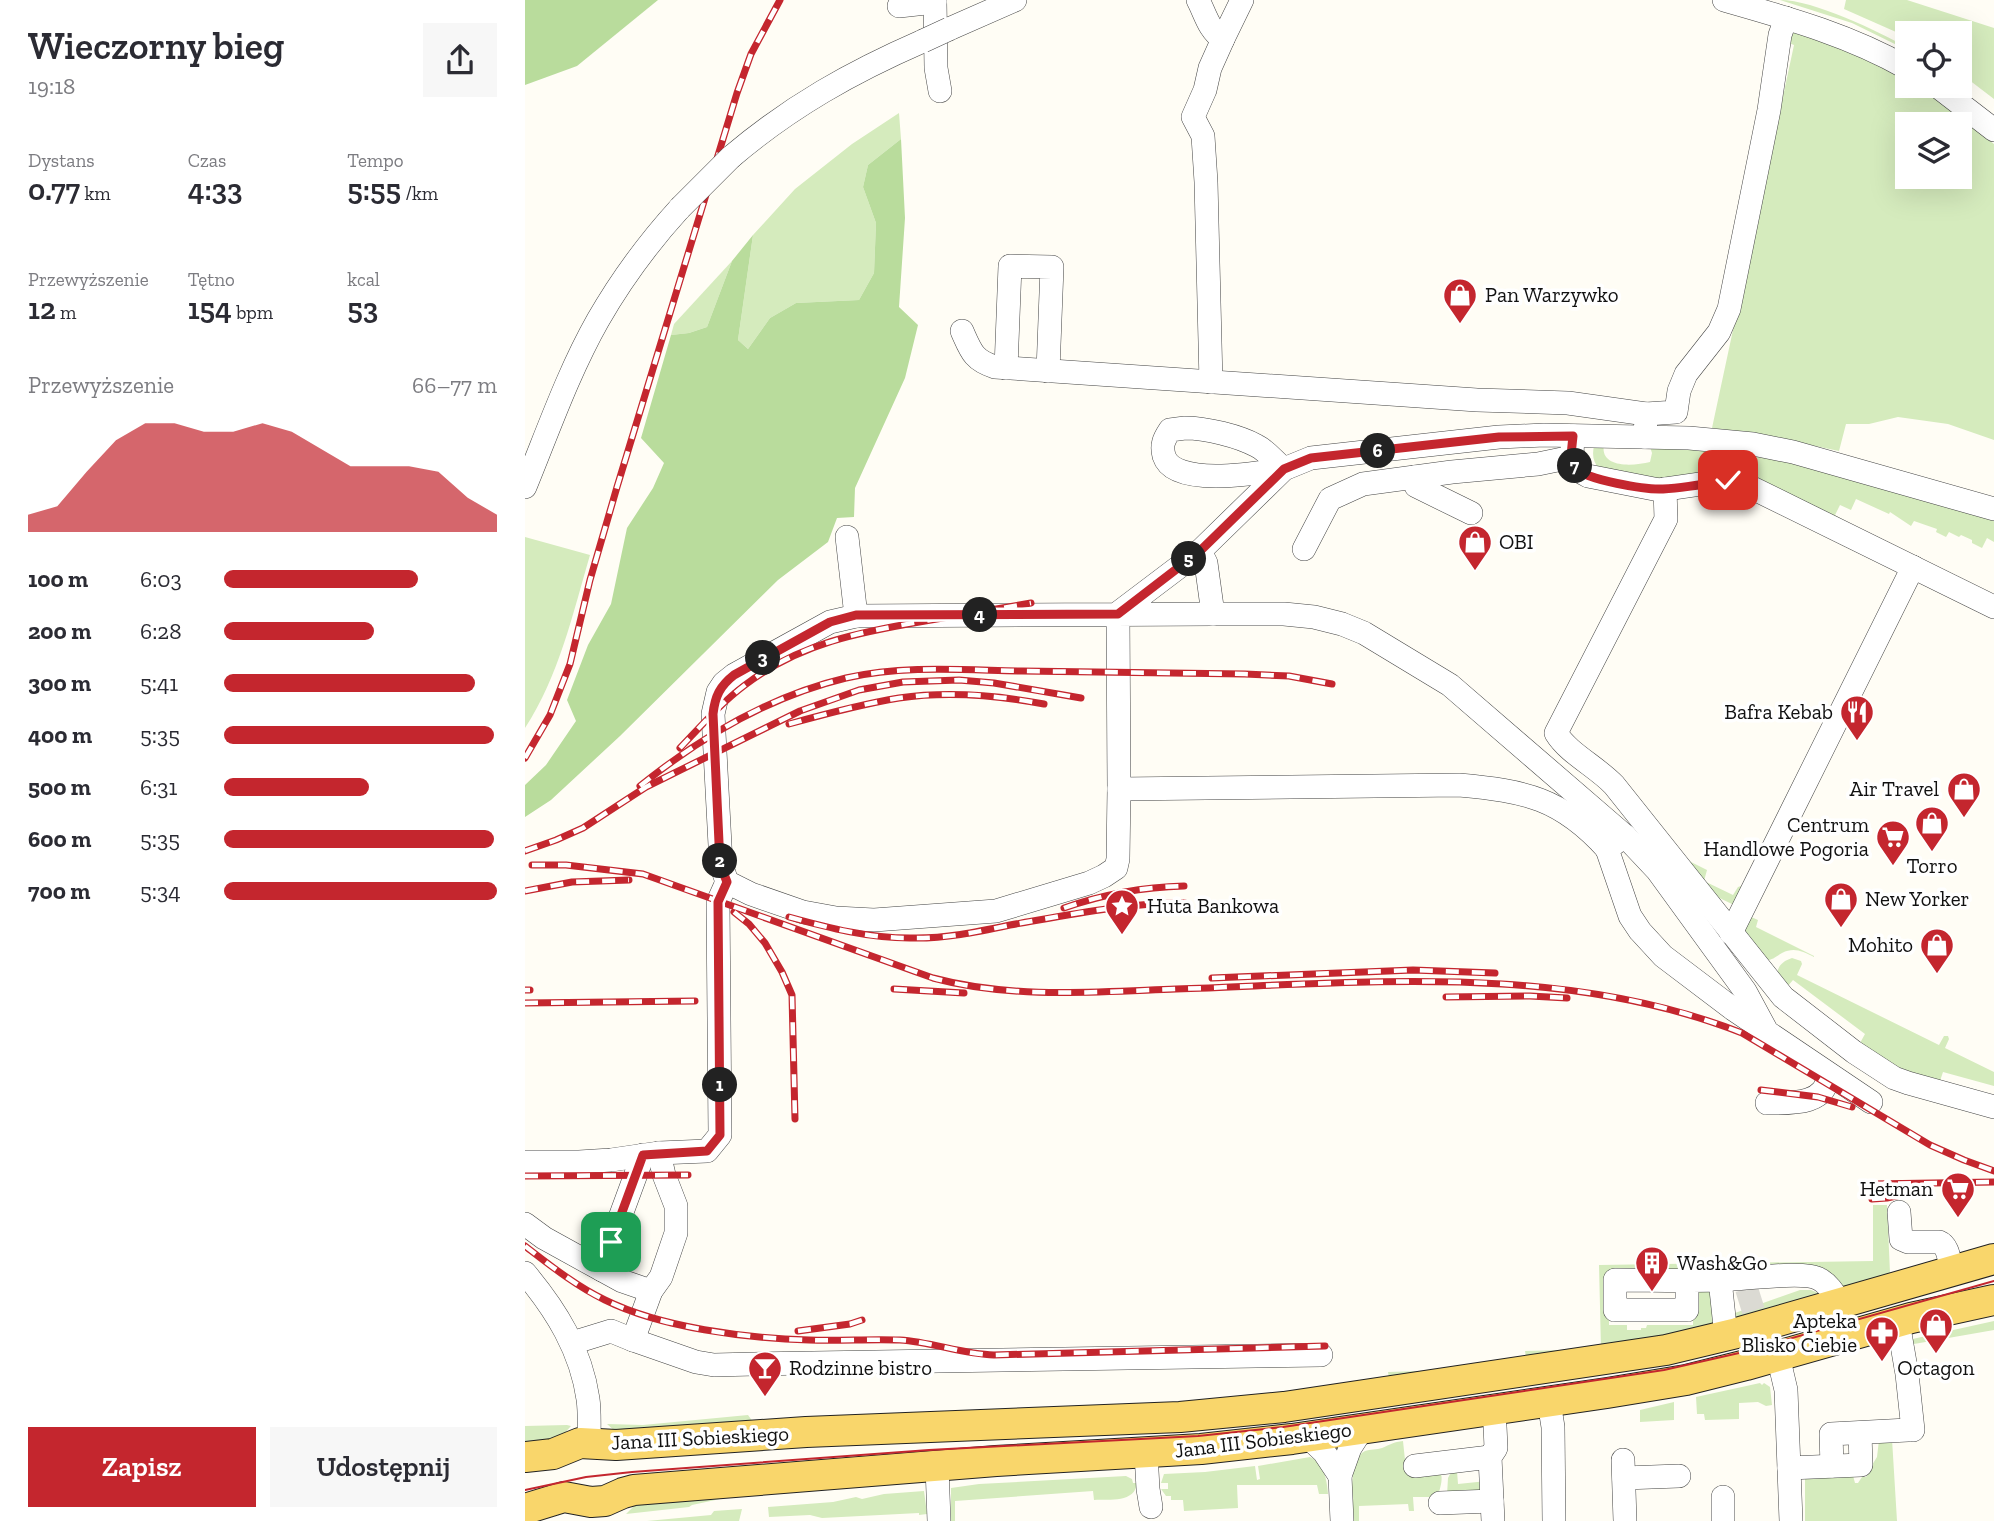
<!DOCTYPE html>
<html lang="pl">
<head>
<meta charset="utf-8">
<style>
  :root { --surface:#fff; --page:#f7f7f7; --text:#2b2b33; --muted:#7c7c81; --accent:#c4262e }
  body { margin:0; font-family:"Zilla Slab",serif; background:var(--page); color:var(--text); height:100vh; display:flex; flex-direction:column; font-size:26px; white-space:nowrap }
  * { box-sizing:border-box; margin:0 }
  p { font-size:23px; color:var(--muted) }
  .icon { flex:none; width:38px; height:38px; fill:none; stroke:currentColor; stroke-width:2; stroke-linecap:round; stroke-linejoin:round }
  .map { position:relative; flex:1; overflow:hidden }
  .drawer { display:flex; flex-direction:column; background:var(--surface); width:525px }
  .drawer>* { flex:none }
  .tools { position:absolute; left:1370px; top:21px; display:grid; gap:14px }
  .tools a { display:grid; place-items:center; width:77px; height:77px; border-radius:0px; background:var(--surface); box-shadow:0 7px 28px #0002; font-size:35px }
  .pin { position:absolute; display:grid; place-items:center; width:60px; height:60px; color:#fff; margin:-30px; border-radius:14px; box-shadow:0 4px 10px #0006 }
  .km { position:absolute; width:35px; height:35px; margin:-18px; border-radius:50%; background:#222; color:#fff; font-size:19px; line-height:35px; text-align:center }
  .round { display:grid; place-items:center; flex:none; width:74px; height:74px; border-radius:0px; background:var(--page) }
  .summary { display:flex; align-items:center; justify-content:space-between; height:119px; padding:0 28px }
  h1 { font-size:38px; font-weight:600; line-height:52px }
  .figures { display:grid; grid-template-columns:repeat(3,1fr); gap:10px; height:119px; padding:7px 28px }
  .figures div { display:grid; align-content:center }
  .figures b { font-size:30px; font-weight:600 }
  .figures small { font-size:19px; font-weight:400 }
  .figures p { font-size:19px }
  .chart { height:196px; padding:14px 28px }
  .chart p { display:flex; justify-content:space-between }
  .chart svg { width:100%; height:126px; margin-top:7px; fill:var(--accent); opacity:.7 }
  .cta { display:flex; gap:14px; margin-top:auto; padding:14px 28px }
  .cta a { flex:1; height:80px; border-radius:0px; background:var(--accent); color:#fff; font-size:28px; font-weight:600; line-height:80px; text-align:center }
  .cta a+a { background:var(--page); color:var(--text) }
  ul { padding:0 28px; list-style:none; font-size:23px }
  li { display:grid; grid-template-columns:112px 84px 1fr; align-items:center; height:52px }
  li i { height:18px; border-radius:9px; background:var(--accent) }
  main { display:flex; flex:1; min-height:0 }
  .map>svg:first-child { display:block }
</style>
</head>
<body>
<main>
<section class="drawer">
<div class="summary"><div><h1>Wieczorny bieg</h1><p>19:18</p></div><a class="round"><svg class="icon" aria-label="share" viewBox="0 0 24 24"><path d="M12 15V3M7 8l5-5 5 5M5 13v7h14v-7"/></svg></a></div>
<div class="figures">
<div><p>Dystans</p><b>0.77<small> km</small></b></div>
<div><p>Czas</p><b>4:33</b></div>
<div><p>Tempo</p><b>5:55<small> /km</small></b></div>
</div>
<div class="figures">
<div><p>Przewyższenie</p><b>12<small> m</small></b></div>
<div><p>Tętno</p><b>154<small> bpm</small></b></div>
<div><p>kcal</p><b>53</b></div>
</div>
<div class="chart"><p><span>Przewyższenie</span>66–77 m</p>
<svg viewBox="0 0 160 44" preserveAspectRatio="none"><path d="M0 44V38L10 35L20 23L30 12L40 6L50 6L60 9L70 9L80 6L90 9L100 15L110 21L120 21L130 21L140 23L150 32L160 38V44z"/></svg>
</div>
<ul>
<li><b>100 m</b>6:03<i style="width:71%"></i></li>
<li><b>200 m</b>6:28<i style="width:55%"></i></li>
<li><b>300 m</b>5:41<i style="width:92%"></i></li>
<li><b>400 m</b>5:35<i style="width:99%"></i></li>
<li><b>500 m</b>6:31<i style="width:53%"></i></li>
<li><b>600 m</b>5:35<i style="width:99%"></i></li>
<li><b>700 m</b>5:34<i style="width:100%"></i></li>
</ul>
<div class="cta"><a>Zapisz</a><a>Udostępnij</a></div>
</section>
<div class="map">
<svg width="1469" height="1521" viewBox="0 0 1469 1521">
  <rect width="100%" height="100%" fill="#fffdf5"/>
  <g fill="#d5ebbd" fill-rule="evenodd">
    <path d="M1255,0C1289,0 1352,31 1382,47V50L1327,23Z"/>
    <polygon points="1321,0 1382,0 1469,28 1469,99 1435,73 1435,33 1382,33 1382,39 1371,32 1319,9"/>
    <path d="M1269,32C1309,44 1347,58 1382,80V86H1393L1415,101L1469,144V440L1423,424L1373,417L1344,424H1321L1314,451L1262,440L1187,428L1269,45L1261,42L1262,38ZM1382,124H1435V177H1382Z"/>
    <polygon points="374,113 376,139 343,165 338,187 351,223 349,273 334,300 271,303 245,318 223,349 213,340 228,235 270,189 327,144"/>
    <polygon points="207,261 182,327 164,333 146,335 149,324"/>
    <path d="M1079,444C1074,469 1109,466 1125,462L1127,453L1125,447L1231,451L1469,518V542L1462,538L1457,548L1447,543V540L1436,535L1434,537L1424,532L1421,537L1411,532L1412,529L1389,521L1386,526L1365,512L1364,514L1331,499L1326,510L1315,505L1310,515L1320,521V522L1219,476L1134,480L1074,469C1068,461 1067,455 1069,446Z"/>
    <path d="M0,537L65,555C48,613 34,676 0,728Z"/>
    <polygon points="1162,860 1182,870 1179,881 1208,895 1213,887 1216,886 1218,889 1209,905 1182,892"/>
    <path d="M1224,916L1233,920L1231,927L1289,956V957C1277,951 1269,947 1257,953C1250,957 1248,960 1241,960L1220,933L1219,927Z"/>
    <path d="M1267,958L1276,961L1277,964L1272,975L1414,1045L1419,1036H1423L1424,1039L1420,1048L1469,1072V1086L1418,1072L1414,1084L1383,1075L1335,1043L1340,1034L1268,980L1262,987L1252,976C1252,966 1258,961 1267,958Z"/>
    <polygon points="1348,1205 1362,1205 1365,1273 1319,1287 1300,1272 1294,1271 1238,1271 1201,1274 1085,1274 1084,1325 1102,1325 1102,1330 1116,1330 1116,1328 1121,1328 1122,1325 1168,1325 1168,1289 1170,1287 1182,1289 1191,1294 1193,1324 1191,1331 1109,1348 865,1384 863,1372 925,1370 926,1367 954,1367 955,1362 997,1361 1001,1357 1000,1351 1076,1349 1074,1265 1348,1261"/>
    <polygon points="1275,1290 1286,1290 1300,1296 1207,1327 1210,1313"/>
    <polygon points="1469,1321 1469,1330 1389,1344 1386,1343 1383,1340"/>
    <polygon points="1235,1383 1237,1385 1239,1383 1245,1387 1247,1405 1241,1406 1233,1402 1214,1403 1214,1419 1180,1420 1179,1414 1172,1414 1171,1397"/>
    <polygon points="1149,1402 1149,1420 1115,1422 1115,1410"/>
    <polygon points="223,1415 228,1422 92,1433 82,1424 118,1425"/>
    <polygon points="0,1426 42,1425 46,1426 37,1436 0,1449"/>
    <polygon points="1367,1439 1372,1521 1280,1521 1280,1472 1327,1472 1330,1483 1333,1483 1337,1477 1341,1477 1346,1470 1345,1466 1347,1465 1352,1457 1354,1440"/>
    <path d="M878,1441L880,1460L916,1474C919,1482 911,1502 906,1510L905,1497H888L889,1511H884L883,1504L834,1506V1521H829C828,1505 822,1459 840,1451C845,1449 852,1450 857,1448C864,1445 869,1442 878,1441Z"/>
    <path d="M785,1457C799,1463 802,1480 803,1494H794L792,1485H712L713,1508L659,1511L658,1500H646V1496H641L636,1489H643V1483H636L639,1474L680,1472L730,1466L732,1480L735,1479L733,1466Z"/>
    <polygon points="932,1471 933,1484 962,1481 960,1490 922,1495 923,1478 926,1472"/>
    <path d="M601,1476L607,1479L608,1483H612C610,1503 585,1499 569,1500L568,1491L430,1501V1521H426V1488L454,1484Z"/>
    <polygon points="399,1491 402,1514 394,1515 394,1513 297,1518 285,1515 244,1517 243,1507 308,1502 331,1497 337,1499 359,1494"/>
    <polygon points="136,1496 195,1499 167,1505 164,1507 101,1514 112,1503"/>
    <polygon points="217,1509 214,1521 122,1521 186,1515 189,1511"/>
  </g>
  <g fill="#b9dc9c">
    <polygon points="0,0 133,0 52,66 0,85"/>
    <polygon points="376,139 380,218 374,307 393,325 380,378 330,488 329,517 312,518 303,542 253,580 95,736 26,800 0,817 0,785 21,765 51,721 42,700 63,645 86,604 102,528 128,488 139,463 116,438 146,335 164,333 182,327 207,261 228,235 213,340 223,349 245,318 271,303 334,300 349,273 351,223 338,187 343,165"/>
  </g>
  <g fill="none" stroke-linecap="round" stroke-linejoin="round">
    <polyline stroke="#dbdad3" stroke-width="23" stroke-dasharray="23 11" stroke-linecap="butt" points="1214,1303 1243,1294"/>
    <g stroke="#444" stroke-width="24">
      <g id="minor">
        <path d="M673,0C680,13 684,31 698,39"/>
        <path d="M1199,0C1262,18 1324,35 1382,68"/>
        <polyline points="410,2 411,68 415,91"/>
        <polyline points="374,6 410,2 410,0"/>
        <polyline points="424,29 490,0"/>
        <polyline points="1412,86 1469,130"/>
        <path d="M206,157C266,106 327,72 398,41"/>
        <path d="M437,331C446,351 448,360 470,367L952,400L1043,403L1121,414L1120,437"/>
        <polyline points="481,368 485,266 527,267 523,371"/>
        <polyline points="686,382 681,182 678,136 668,117 680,90 685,68 698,39 717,0"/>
        <polyline points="1121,414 1151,412 1154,391 1161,374 1194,332 1204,309 1244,110 1255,35 1261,18"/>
        <path d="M660,428C681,428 714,436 732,446C742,451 750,462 759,469C734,473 649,488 639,456C636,445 639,439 645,430Z"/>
        <path d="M1048,436C1047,454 1044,467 1063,476L1134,490L1203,480L1213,481L1469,607"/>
        <polyline points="890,477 891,486 946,513"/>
        <path d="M0,487C23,431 43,373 73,320C96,280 124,242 155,208"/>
        <path d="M1140,489L1141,519L1031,733C1043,753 1072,767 1089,785L1258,997L1329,1052L1369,1078L1383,1083L1469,1107"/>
        <polyline points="322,537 331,616"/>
        <polyline points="779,549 805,499 838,484 927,472 1013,464 1047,457"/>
        <polyline points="675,551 593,613 594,789 593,859 591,868 579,876 564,883 471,911 349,920 311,918 278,912 226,894 202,882 196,864 188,714 193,692 199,683 209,675 305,622 331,616 688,614"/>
        <path d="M594,789L934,785C1000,791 1036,798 1082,849"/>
        <polyline points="1100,836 1132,870 1220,991 1240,1028"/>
        <polyline points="1206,933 1388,567"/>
        <polyline points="1346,1102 1208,1009 1138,956 1115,931 1105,916 1082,849 1100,836 925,685 839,633 817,624 789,617 759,614 688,614 681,563 675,551 759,469 786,458 974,437 1019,435 1164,438 1228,444 1268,452 1469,509"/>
        <path d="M1242,1103C1265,1103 1302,1106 1303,1074"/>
        <polyline points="118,1155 86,1242 77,1270 97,1281 126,1291"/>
        <polyline points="0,1162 54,1162 86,1160 134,1153 182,1151 195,1135 193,902 202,882"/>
        <path d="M1374,1212L1376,1239L1383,1242H1414C1424,1246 1424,1261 1427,1271"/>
        <polyline points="0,1224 19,1238 77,1270"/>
        <path d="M0,1273C31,1310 56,1350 63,1399C65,1413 64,1428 64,1442"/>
        <path d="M1162,1280V1310H1090V1280C1124,1280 1158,1281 1192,1280C1214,1280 1278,1270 1294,1279C1304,1284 1310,1295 1315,1303"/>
        <polyline points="1195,1280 1201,1336"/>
        <polyline points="1373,1322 1382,1374 1388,1430"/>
        <path d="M108,1340L171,1362L189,1365C391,1360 593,1360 796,1355"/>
        <polyline points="47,1343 86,1331 108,1340 126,1291 136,1277 151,1233 151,1206 139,1175 134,1153"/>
        <polyline points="1253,1356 1261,1390 1266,1521"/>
        <polyline points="1024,1402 1028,1427 1029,1521"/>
        <polyline points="783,1437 799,1452 815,1476"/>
        <polyline points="621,1453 623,1489 626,1507"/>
        <polyline points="1098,1460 1100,1521"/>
        <polyline points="412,1466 414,1521"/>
        <polyline points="890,1466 965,1457"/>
        <polyline points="1307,1466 1306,1434 1383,1430"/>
        <polyline points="1264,1468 1336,1465 1335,1433"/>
        <polyline points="1099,1478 1154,1476"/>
        <polyline points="1198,1497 1198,1521"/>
        <polyline points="915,1503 967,1501"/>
        <polyline points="817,1521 815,1476 825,1448 838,1428"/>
        <polyline points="968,1521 965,1457 971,1448 970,1426"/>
      </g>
    </g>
    <g stroke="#222" stroke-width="32">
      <g id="major">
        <polyline points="0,1457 28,1454 55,1443 91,1445 281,1432 655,1417 759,1407 1141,1350 1212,1333 1469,1259"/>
        <polyline points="0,1509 39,1497 66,1502 80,1501 98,1493 109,1490 471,1461 676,1449 767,1439 1082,1393 1161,1380 1221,1365 1386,1318 1469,1300"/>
      </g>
    </g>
    <use href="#minor" stroke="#fff" stroke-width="23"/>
    <use href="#major" stroke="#f9d66b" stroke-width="30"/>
    <polyline stroke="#c4262e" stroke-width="2" points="0,1490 61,1477 107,1472 404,1450 673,1436 758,1427 1139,1370 1214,1353 1469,1281"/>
    <g stroke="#c4262e" stroke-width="7">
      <g id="rail">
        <path d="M264,724C300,714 337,704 374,698C423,691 471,695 519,704"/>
        <path d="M155,748C176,726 196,703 220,685C275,643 335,632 400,621C436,615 471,609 506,603"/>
        <polyline points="0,758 25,715 45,664 65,580 92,487 212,93 226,54 255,0"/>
        <path d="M115,786C176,737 245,696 321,678C379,665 438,670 497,671C571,672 646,673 720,674L764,676L807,684"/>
        <polyline points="0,851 31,840 58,828 121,787 275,711 334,690 378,682 434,680 469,683 556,698"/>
        <path d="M7,865H41L118,874L408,978C487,999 570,992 651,989C840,983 1037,962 1217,1033L1405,1145L1439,1160L1469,1171"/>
        <polyline points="0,891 47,882 104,880"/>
        <path d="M539,908C579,894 617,887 659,886"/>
        <polyline points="209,912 224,924 240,943 257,972 267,995 270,1119"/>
        <path d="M264,917C304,928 343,938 385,938C419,939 452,932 485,925C543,915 600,903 660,903"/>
        <polyline points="687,978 888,970 970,973"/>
        <polyline points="369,989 439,993"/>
        <polyline points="0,990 5,990"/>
        <polyline points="921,997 1005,996 1042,998"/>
        <polyline points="0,1003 170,1001"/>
        <polyline points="1236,1090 1293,1097 1327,1107"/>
        <polyline points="0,1176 163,1175"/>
        <polyline points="1347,1184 1469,1182"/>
        <polyline points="1347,1199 1362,1198 1403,1189"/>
        <path d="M0,1246C26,1266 51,1286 80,1300C137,1328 220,1338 284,1340C314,1341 344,1339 375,1340C407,1342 437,1354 469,1355L800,1346"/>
        <polyline points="273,1331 325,1324 337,1320"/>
      </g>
    </g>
    <use href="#rail" stroke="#fff" stroke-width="4.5" stroke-dasharray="13" stroke-linecap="butt"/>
    <g stroke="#444" stroke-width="24" stroke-linecap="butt">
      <g id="minor-bridge">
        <polyline points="398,41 424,29"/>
        <polyline points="155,208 206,157"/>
      </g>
    </g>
    <use href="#minor-bridge" stroke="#fff" stroke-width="23"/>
  </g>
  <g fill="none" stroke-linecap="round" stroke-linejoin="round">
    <g stroke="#fff" stroke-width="14">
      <path id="route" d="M86,1242L118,1155L182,1151L195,1135L193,902L202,882L195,864L188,714C190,696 195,686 209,675L305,622L331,615L593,614L675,551L759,469L786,458L974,437L1048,436C1047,447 1044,459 1051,468C1060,480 1122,490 1138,489C1160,488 1181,484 1203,480"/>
    </g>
    <use href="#route" stroke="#c4262e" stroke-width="9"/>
  </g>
  <defs>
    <g id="shop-pin" transform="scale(1.75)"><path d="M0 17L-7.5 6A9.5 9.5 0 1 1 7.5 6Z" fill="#c4262e" stroke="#fff"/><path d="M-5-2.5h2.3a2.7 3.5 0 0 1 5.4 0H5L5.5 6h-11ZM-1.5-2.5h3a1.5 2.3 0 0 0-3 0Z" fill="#fff"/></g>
    <g id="restaurant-pin" transform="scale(1.75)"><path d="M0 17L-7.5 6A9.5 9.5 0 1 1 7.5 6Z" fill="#c4262e" stroke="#fff"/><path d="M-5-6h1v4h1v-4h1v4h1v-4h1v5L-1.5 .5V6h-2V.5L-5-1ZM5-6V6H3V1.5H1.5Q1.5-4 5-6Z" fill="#fff"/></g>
    <g id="supermarket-pin" transform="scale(1.75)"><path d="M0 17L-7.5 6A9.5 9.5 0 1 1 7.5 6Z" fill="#c4262e" stroke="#fff"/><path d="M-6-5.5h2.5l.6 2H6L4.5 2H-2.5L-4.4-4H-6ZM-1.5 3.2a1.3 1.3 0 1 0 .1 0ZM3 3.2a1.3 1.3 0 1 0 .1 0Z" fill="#fff"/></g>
    <g id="sight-pin" transform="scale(1.75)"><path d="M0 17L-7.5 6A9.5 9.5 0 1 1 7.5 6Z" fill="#c4262e" stroke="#fff"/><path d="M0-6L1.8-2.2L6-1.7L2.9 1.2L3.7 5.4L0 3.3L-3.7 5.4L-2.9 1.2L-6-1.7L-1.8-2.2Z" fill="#fff"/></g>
    <g id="building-pin" transform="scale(1.75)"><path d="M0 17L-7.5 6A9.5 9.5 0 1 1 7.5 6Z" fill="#c4262e" stroke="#fff"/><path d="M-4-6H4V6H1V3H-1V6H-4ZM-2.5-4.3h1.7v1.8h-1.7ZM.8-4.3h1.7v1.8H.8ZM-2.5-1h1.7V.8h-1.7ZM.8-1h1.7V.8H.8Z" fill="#fff"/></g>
    <g id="pharmacy-pin" transform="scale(1.75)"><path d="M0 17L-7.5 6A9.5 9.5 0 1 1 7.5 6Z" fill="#c4262e" stroke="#fff"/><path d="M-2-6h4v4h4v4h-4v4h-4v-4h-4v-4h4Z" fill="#fff"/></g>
    <g id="bar-pin" transform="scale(1.75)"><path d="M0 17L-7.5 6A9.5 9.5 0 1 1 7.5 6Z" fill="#c4262e" stroke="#fff"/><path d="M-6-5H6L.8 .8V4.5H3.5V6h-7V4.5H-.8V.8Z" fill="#fff"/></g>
  </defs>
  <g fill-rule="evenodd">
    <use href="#shop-pin" x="935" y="295"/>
    <use href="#shop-pin" x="950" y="542"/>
    <use href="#restaurant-pin" x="1332" y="712"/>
    <use href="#shop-pin" x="1439" y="789"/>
    <use href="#shop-pin" x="1407" y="823"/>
    <use href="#supermarket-pin" x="1368" y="837"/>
    <use href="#shop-pin" x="1316" y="899"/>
    <use href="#sight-pin" x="597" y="906"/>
    <use href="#shop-pin" x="1412" y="945"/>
    <use href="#supermarket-pin" x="1433" y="1189"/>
    <use href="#building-pin" x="1127" y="1263"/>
    <use href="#shop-pin" x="1411" y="1325"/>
    <use href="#pharmacy-pin" x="1357" y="1333"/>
    <use href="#bar-pin" x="240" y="1368"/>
  </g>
  <g text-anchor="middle" stroke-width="7" stroke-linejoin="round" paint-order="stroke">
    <g font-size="21" fill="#111" stroke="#fff" text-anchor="start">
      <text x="960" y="302">Pan Warzywko</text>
      <text x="974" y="549">OBI</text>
      <text x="1308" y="719" text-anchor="end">Bafra Kebab</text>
      <text x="1414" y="796" text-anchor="end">Air Travel</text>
      <text x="1344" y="832" text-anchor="end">Centrum<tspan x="1344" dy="24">Handlowe Pogoria</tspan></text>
      <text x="1407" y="873" text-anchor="middle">Torro</text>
      <text x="1340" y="906">New Yorker</text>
      <text x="622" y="913">Huta Bankowa</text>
      <text x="1388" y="952" text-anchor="end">Mohito</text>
      <text x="1408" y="1196" text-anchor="end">Hetman</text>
      <text x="1152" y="1270">Wash&amp;Go</text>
      <text x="1332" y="1328" text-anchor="end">Apteka<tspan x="1332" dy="24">Blisko Ciebie</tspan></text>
      <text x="264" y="1375">Rodzinne bistro</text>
      <text x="1411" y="1375" text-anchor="middle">Octagon</text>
    </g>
    <g font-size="21" fill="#111" stroke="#fff">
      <text transform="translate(175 1438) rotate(-3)" y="7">Jana III Sobieskiego</text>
      <text transform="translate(738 1440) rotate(-7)" y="7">Jana III Sobieskiego</text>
    </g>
  </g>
</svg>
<div class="tools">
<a><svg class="icon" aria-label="locate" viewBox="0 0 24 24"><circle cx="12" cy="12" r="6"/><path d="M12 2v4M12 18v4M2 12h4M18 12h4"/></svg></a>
<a><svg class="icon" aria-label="layers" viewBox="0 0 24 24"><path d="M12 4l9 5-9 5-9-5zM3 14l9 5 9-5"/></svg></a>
</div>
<div class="pin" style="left:86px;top:1242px;background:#1e9e55"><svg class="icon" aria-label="arrive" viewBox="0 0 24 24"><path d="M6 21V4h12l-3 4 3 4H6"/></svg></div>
<div class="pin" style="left:1203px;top:480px;background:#d93025"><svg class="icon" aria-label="check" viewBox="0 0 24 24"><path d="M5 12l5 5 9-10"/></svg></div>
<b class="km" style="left:195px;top:1085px">1</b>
<b class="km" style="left:195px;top:861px">2</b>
<b class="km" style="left:238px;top:658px">3</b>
<b class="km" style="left:455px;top:615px">4</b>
<b class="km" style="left:664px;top:559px">5</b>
<b class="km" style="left:853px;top:451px">6</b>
<b class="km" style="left:1050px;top:466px">7</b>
</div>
</main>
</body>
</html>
